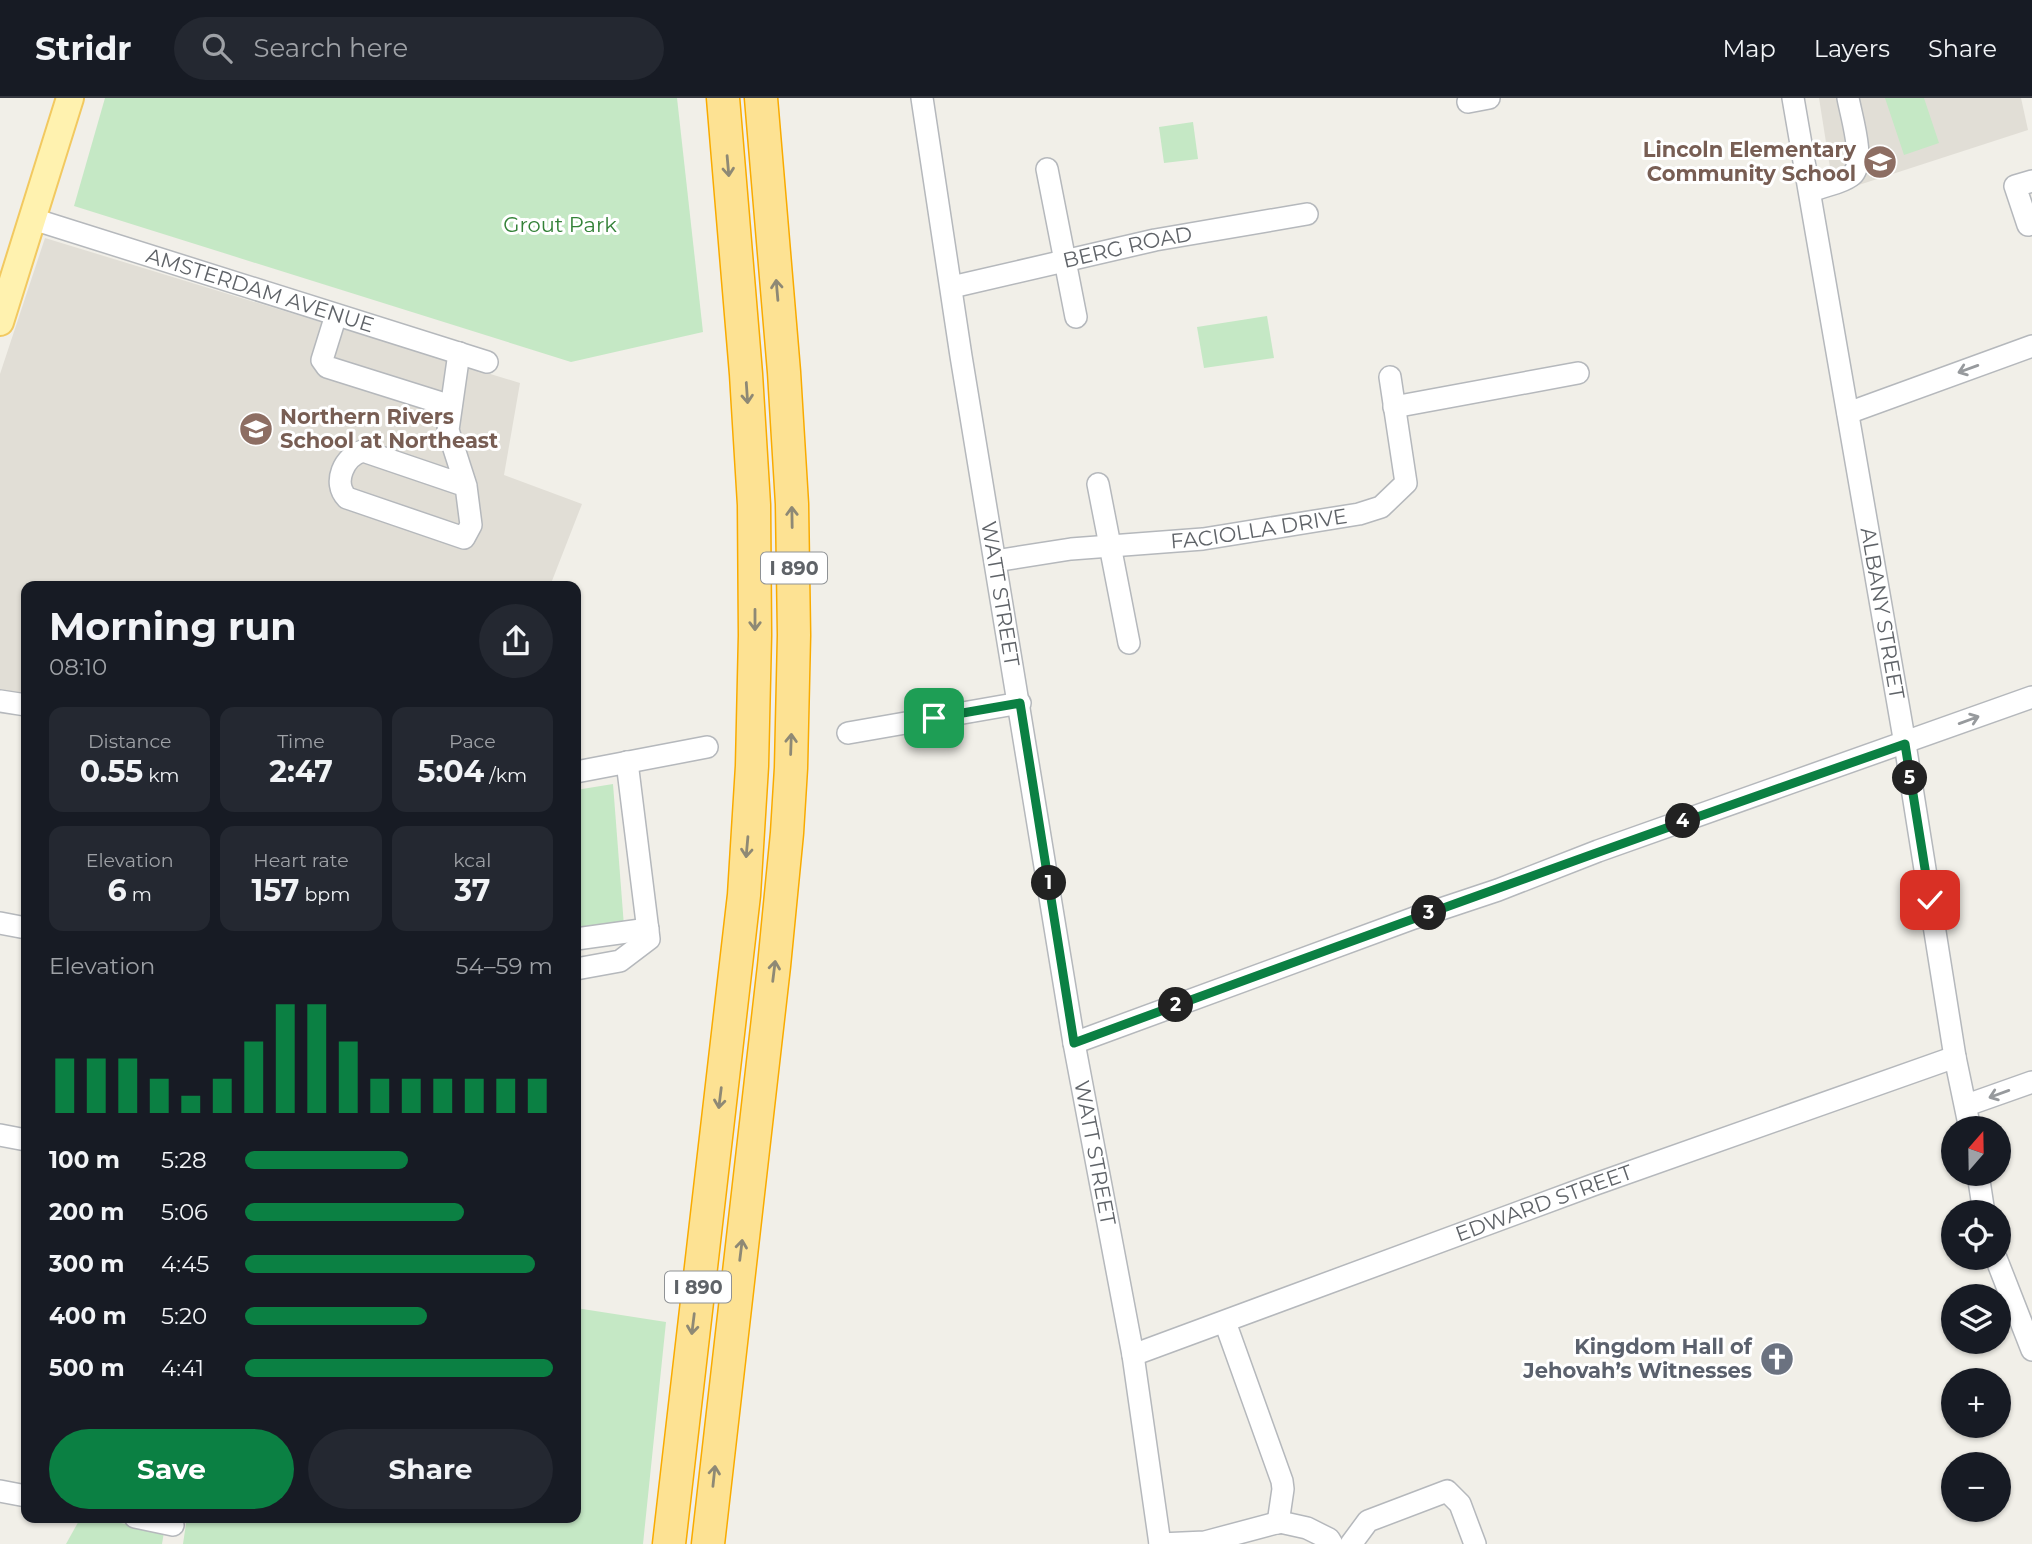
<!DOCTYPE html>
<html lang="en">
<head>
<meta charset="utf-8">
<style>
  :root { --surface:#171b24; --page:#242831; --text:#f1f3f6; --muted:#9ea1a6; --line:#363941; --accent:#0b8043 }
  body { margin:0; font-family:Montserrat,sans-serif; background:var(--page); color:var(--text); height:100vh; display:flex; flex-direction:column; font-size:26px; white-space:nowrap }
  * { box-sizing:border-box; margin:0 }
  p { font-size:23px; color:var(--muted) }
  .icon { flex:none; width:38px; height:38px; fill:none; stroke:currentColor; stroke-width:2; stroke-linecap:round; stroke-linejoin:round }
  .map { position:relative; flex:1; overflow:hidden }
  .details { position:absolute; left:21px; top:483px; width:560px; height:942px; display:flex; flex-direction:column; background:var(--surface); border-radius:14px; box-shadow:0 2px 5px #0004 }
  .details>* { flex:none }
  .needle { width:46px; rotate:20deg }
  .controls { position:absolute; left:1941px; top:1018px; display:grid; gap:14px }
  .controls a { display:grid; place-items:center; width:70px; height:70px; border-radius:50%; background:var(--surface); box-shadow:0 2px 5px #0004; font-size:35px }
  .pin { position:absolute; display:grid; place-items:center; width:60px; height:60px; color:#fff; margin:-30px; border-radius:14px; box-shadow:0 4px 10px #0006 }
  .km { position:absolute; width:35px; height:35px; margin:-18px; border-radius:50%; background:#222; color:#fff; font-size:19px; line-height:35px; text-align:center }
  .round { display:grid; place-items:center; flex:none; width:74px; height:74px; border-radius:37px; background:var(--page) }
  .overview { display:flex; align-items:center; justify-content:space-between; height:119px; padding:0 28px }
  h1 { font-size:38px; font-weight:700; line-height:52px }
  .metrics { display:grid; grid-template-columns:repeat(3,1fr); gap:10px; height:119px; padding:7px 28px }
  .metrics div { display:grid; align-content:center; border-radius:14px; background:var(--page); text-align:center }
  .metrics b { font-size:30px; font-weight:700 }
  .metrics small { font-size:19px; font-weight:400 }
  .metrics p { font-size:19px }
  .chart { height:196px; padding:14px 28px }
  .chart p { display:flex; justify-content:space-between }
  .chart svg { width:100%; height:126px; margin-top:7px; stroke:var(--accent); stroke-width:6 }
  .action { display:flex; gap:14px; margin-top:auto; padding:14px 28px }
  .action a { flex:1; height:80px; border-radius:42px; background:var(--accent); color:#fff; font-size:28px; font-weight:700; line-height:80px; text-align:center }
  .action a+a { background:var(--page); color:var(--text) }
  ul { padding:0 28px; list-style:none; font-size:23px }
  li { display:grid; grid-template-columns:112px 84px 1fr; align-items:center; height:52px }
  li i { height:18px; border-radius:9px; background:var(--accent) }
  header { display:flex; align-items:center; gap:42px; box-sizing:border-box; height:98px; padding:0 35px; background:var(--surface); border-bottom:2px solid var(--line) }
  header strong { font-size:33px }
  nav { display:flex; gap:38px; margin-inline-start:auto; font-size:24px }
  .search { width:490px; height:63px; background:var(--page); display:flex; align-items:center; gap:18px; box-sizing:border-box; padding:0 24px; border-radius:38px; color:var(--muted); font-size:26px }
  .map>svg:first-child { display:block }
</style>
</head>
<body>
<header>
<strong>Stridr</strong>
<div class="search"><svg class="icon" aria-label="search" viewBox="0 0 24 24"><circle cx="10" cy="10" r="6"/><path d="M15 15l6 6"/></svg>Search here</div>
<nav><a>Map</a><a>Layers</a><a>Share</a></nav>
</header>
<div class="map">
<svg width="2032" height="1446" viewBox="0 0 2032 1446">
  <rect width="100%" height="100%" fill="#f1efe8"/>
  <g fill="#e1ded6">
    <polygon points="1819,0 2021,0 2028,32 1834,95"/>
    <polygon points="45,140 520,285 504,377 582,406 550,488 26,488 26,596 0,592 0,276"/>
  </g>
  <g fill="#c5e8c5">
    <polygon points="105,0 677,0 703,234 571,264 74,108"/>
    <polygon points="1885,0 1924,0 1939,45 1904,57"/>
    <polygon points="1193,24 1198,61 1164,65 1159,29"/>
    <polygon points="1267,218 1274,260 1204,270 1197,229"/>
    <polygon points="613,686 625,841 576,848 576,692"/>
    <polygon points="576,1210 666,1224 643,1446 183,1446 187,1419 576,1419"/>
    <polygon points="81,1419 92,1419 164,1434 162,1446 66,1446"/>
  </g>
  <g fill="none" stroke-linecap="round" stroke-linejoin="round">
    <g stroke="#b5b8bc" stroke-width="24">
      <g id="minor">
        <path id="s1" d="M922,0L961,258L1074,945L1133,1257L1160,1446"/>
        <path id="s2" d="M1793,0L1905,646L1955,959L1970,1031"/>
        <polyline points="1468,4 1489,0"/>
        <polyline points="1047,71 1076,219"/>
        <polyline points="2032,83 2015,88 2028,127 2032,125"/>
        <path d="M1810,93C1821,89 1844,84 1852,77C1866,65 1851,17 1848,0"/>
        <path id="s3" d="M33,121L487,264"/>
        <path id="s4" d="M952,189L1155,142L1307,116"/>
        <polyline points="336,217 322,262 327,269 451,308"/>
        <path d="M459,255L448,332L466,388L471,427L464,440L347,400C332,385 344,358 363,353L466,388"/>
        <polyline points="1394,309 1578,275"/>
        <polyline points="1848,315 2032,248"/>
        <polyline points="1098,386 1129,545"/>
        <path id="s5" d="M995,463L1071,451L1203,441L1359,416L1381,409L1406,385L1390,279"/>
        <polyline points="0,603 26,607"/>
        <polyline points="848,635 1020,605"/>
        <polyline points="576,674 707,649"/>
        <polyline points="0,825 26,830"/>
        <polyline points="576,841 648,831"/>
        <polyline points="576,871 620,863 649,841 627,664"/>
        <polyline points="1074,945 1414,820 1498,792 1598,753 2032,599"/>
        <polyline points="1967,1007 2032,984"/>
        <polyline points="0,1037 26,1042"/>
        <polyline points="1978,1076 1984,1115"/>
        <polyline points="1996,1160 2032,1252"/>
        <polyline points="1225,1224 1282,1383 1283,1391 1278,1425"/>
        <path id="s6" d="M1133,1257L1593,1087L1955,959"/>
        <polyline points="0,1393 26,1398"/>
        <polyline points="135,1419 173,1427"/>
        <polyline points="1160,1446 1205,1444 1280,1424 1307,1430 1329,1441 1332,1446"/>
        <polyline points="1351,1446 1368,1423 1447,1393 1460,1406 1475,1446"/>
      </g>
    </g>
    <g stroke="#f2c960" stroke-width="30">
      <polyline id="major" points="0,224 70,0"/>
    </g>
    <g stroke="#f9ab00" stroke-width="35">
      <g id="highway">
        <polyline points="669,1446 744,797 752,668 755,537 754,407 746,276 723,0"/>
        <polyline points="708,1446 774,868 787,735 791,670 794,537 792,406 784,274 761,0"/>
      </g>
    </g>
    <use href="#minor" stroke="#fff" stroke-width="21"/>
    <use href="#major" stroke="#fff2af" stroke-width="26"/>
    <use href="#highway" stroke="#fde293" stroke-width="32"/>
  </g>
  <defs><path id="oneway-shaft" d="M-6 0H5M1.5-3L5.5 0L1.5 3" fill="none" stroke-width="1.6" stroke-linecap="round" stroke-linejoin="round" transform="scale(1.75)"/></defs>
  <g stroke="#8e8975">
    <use href="#oneway-shaft" transform="translate(728 68) rotate(85)"/>
    <use href="#oneway-shaft" transform="translate(777 192) rotate(-95)"/>
    <use href="#oneway-shaft" transform="translate(747 295) rotate(86)"/>
    <use href="#oneway-shaft" transform="translate(792 419) rotate(-91)"/>
    <use href="#oneway-shaft" transform="translate(755 522) rotate(90)"/>
    <use href="#oneway-shaft" transform="translate(791 646) rotate(-88)"/>
    <use href="#oneway-shaft" transform="translate(747 749) rotate(95)"/>
    <use href="#oneway-shaft" transform="translate(774 873) rotate(-83)"/>
    <use href="#oneway-shaft" transform="translate(720 1000) rotate(97)"/>
    <use href="#oneway-shaft" transform="translate(741 1152) rotate(-83)"/>
    <use href="#oneway-shaft" transform="translate(693 1226) rotate(97)"/>
    <use href="#oneway-shaft" transform="translate(714 1378) rotate(-84)"/>
  </g>
  <g stroke="#979a9d">
    <use href="#oneway-shaft" transform="translate(1968 271) rotate(160)"/>
    <use href="#oneway-shaft" transform="translate(1969 622) rotate(-20)"/>
    <use href="#oneway-shaft" transform="translate(1999 996) rotate(160)"/>
  </g>
  <g fill="none" stroke-linecap="round" stroke-linejoin="round">
    <g stroke="#fff" stroke-width="14">
      <path id="route" d="M934,620L1020,605L1074,945C1350,843 1627,743 1905,646L1930,802"/>
    </g>
    <use href="#route" stroke="#0b8043" stroke-width="9"/>
  </g>
  <defs>
    <g id="school-disc" transform="scale(1.75)"><circle r="9.5" fill="#8d6e63" stroke="#fff"/><path d="M0-5L7-2L0 1L-7-2ZM-4 1L0 2.5L4 1V4Q0 6-4 4Z" fill="#fff"/></g>
    <g id="church-disc" transform="scale(1.75)"><circle r="9.5" fill="#6b7280" stroke="#fff"/><path d="M-1.2-6h2.4v3.5h3.3v2.4h-3.3V6h-2.4V-.1h-3.3v-2.4h3.3Z" fill="#fff"/></g>
  </defs>
  <g fill-rule="evenodd">
    <use href="#school-disc" x="1880" y="64"/>
    <use href="#school-disc" x="256" y="331"/>
    <use href="#church-disc" x="1777" y="1261"/>
  </g>
  <g text-anchor="middle" stroke-width="6" stroke-linejoin="round" paint-order="stroke">
    <g fill="#fff" stroke="#8f9295" stroke-width="2">
      <rect x="761" y="454.5" width="66" height="31" rx="5"/>
      <rect x="665" y="1173.5" width="66" height="31" rx="5"/>
    </g>
    <g font-size="19" font-weight="bold" fill="#5f6368">
      <text x="794" y="477">I 890</text>
      <text x="698" y="1196">I 890</text>
    </g>
    <g font-size="21" font-weight="bold" fill="#785e54" stroke="#fff" text-anchor="end">
      <text x="1856" y="59">Lincoln Elementary<tspan x="1856" dy="24">Community School</tspan></text>
      <text x="280" y="326" text-anchor="start">Northern Rivers<tspan x="280" dy="24">School at Northeast</tspan></text>
    </g>
    <g font-size="21" fill="#348238" stroke="#fff">
      <text x="560" y="134">Grout Park</text>
    </g>
    <g font-size="21" fill="#5f6368" stroke="#fff">
      <text dy="7" stroke="none"><textPath href="#s4" startOffset="180">BERG ROAD</textPath></text>
      <text dy="7" stroke="none"><textPath href="#s3" startOffset="238">AMSTERDAM AVENUE</textPath></text>
      <text dy="7" stroke="none"><textPath href="#s5" startOffset="266">FACIOLLA DRIVE</textPath></text>
      <text dy="7" stroke="none"><textPath href="#s1" startOffset="502">WATT STREET</textPath></text>
      <text dy="7" stroke="none"><textPath href="#s2" startOffset="523">ALBANY STREET</textPath></text>
      <text dy="7" stroke="none"><textPath href="#s1" startOffset="1069">WATT STREET</textPath></text>
      <text dy="7" stroke="none"><textPath href="#s6" startOffset="438">EDWARD STREET</textPath></text>
    </g>
    <g font-size="21" font-weight="bold" fill="#5b616d" stroke="#fff" text-anchor="end">
      <text x="1752" y="1256">Kingdom Hall of<tspan x="1752" dy="24">Jehovah’s Witnesses</tspan></text>
    </g>
  </g>
</svg>
<div class="controls">
<a><svg class="needle" viewBox="-14 -14 28 28"><path d="M0-13l5 13h-10z" fill="#e53935"/><path d="M0 13l5-13h-10z" fill="#9ea1a6"/></svg></a>
<a><svg class="icon" aria-label="locate" viewBox="0 0 24 24"><circle cx="12" cy="12" r="6"/><path d="M12 2v4M12 18v4M2 12h4M18 12h4"/></svg></a>
<a><svg class="icon" aria-label="layers" viewBox="0 0 24 24"><path d="M12 4l9 5-9 5-9-5zM3 14l9 5 9-5"/></svg></a>
<a>+</a>
<a>−</a>
</div>
<div class="pin" style="left:934px;top:620px;background:#1e9e55"><svg class="icon" aria-label="arrive" viewBox="0 0 24 24"><path d="M6 21V4h12l-3 4 3 4H6"/></svg></div>
<div class="pin" style="left:1930px;top:802px;background:#d93025"><svg class="icon" aria-label="check" viewBox="0 0 24 24"><path d="M5 12l5 5 9-10"/></svg></div>
<b class="km" style="left:1049px;top:785px">1</b>
<b class="km" style="left:1176px;top:907px">2</b>
<b class="km" style="left:1429px;top:815px">3</b>
<b class="km" style="left:1683px;top:723px">4</b>
<b class="km" style="left:1910px;top:680px">5</b>
<section class="details">
<div class="overview"><div><h1>Morning run</h1><p>08:10</p></div><a class="round"><svg class="icon" aria-label="share" viewBox="0 0 24 24"><path d="M12 15V3M7 8l5-5 5 5M5 13v7h14v-7"/></svg></a></div>
<div class="metrics">
<div><p>Distance</p><b>0.55<small> km</small></b></div>
<div><p>Time</p><b>2:47</b></div>
<div><p>Pace</p><b>5:04<small> /km</small></b></div>
</div>
<div class="metrics">
<div><p>Elevation</p><b>6<small> m</small></b></div>
<div><p>Heart rate</p><b>157<small> bpm</small></b></div>
<div><p>kcal</p><b>37</b></div>
</div>
<div class="chart"><p><span>Elevation</span>54–59 m</p>
<svg viewBox="0 0 160 44" preserveAspectRatio="none"><path d="M5 44V25M15 44V25M25 44V25M35 44V32M45 44V38M55 44V32M65 44V19M75 44V6M85 44V6M95 44V19M105 44V32M115 44V32M125 44V32M135 44V32M145 44V32M155 44V32"/></svg>
</div>
<ul>
<li><b>100 m</b>5:28<i style="width:53%"></i></li>
<li><b>200 m</b>5:06<i style="width:71%"></i></li>
<li><b>300 m</b>4:45<i style="width:94%"></i></li>
<li><b>400 m</b>5:20<i style="width:59%"></i></li>
<li><b>500 m</b>4:41<i style="width:100%"></i></li>
</ul>
<div class="action"><a>Save</a><a>Share</a></div>
</section>
</div>
</body>
</html>
